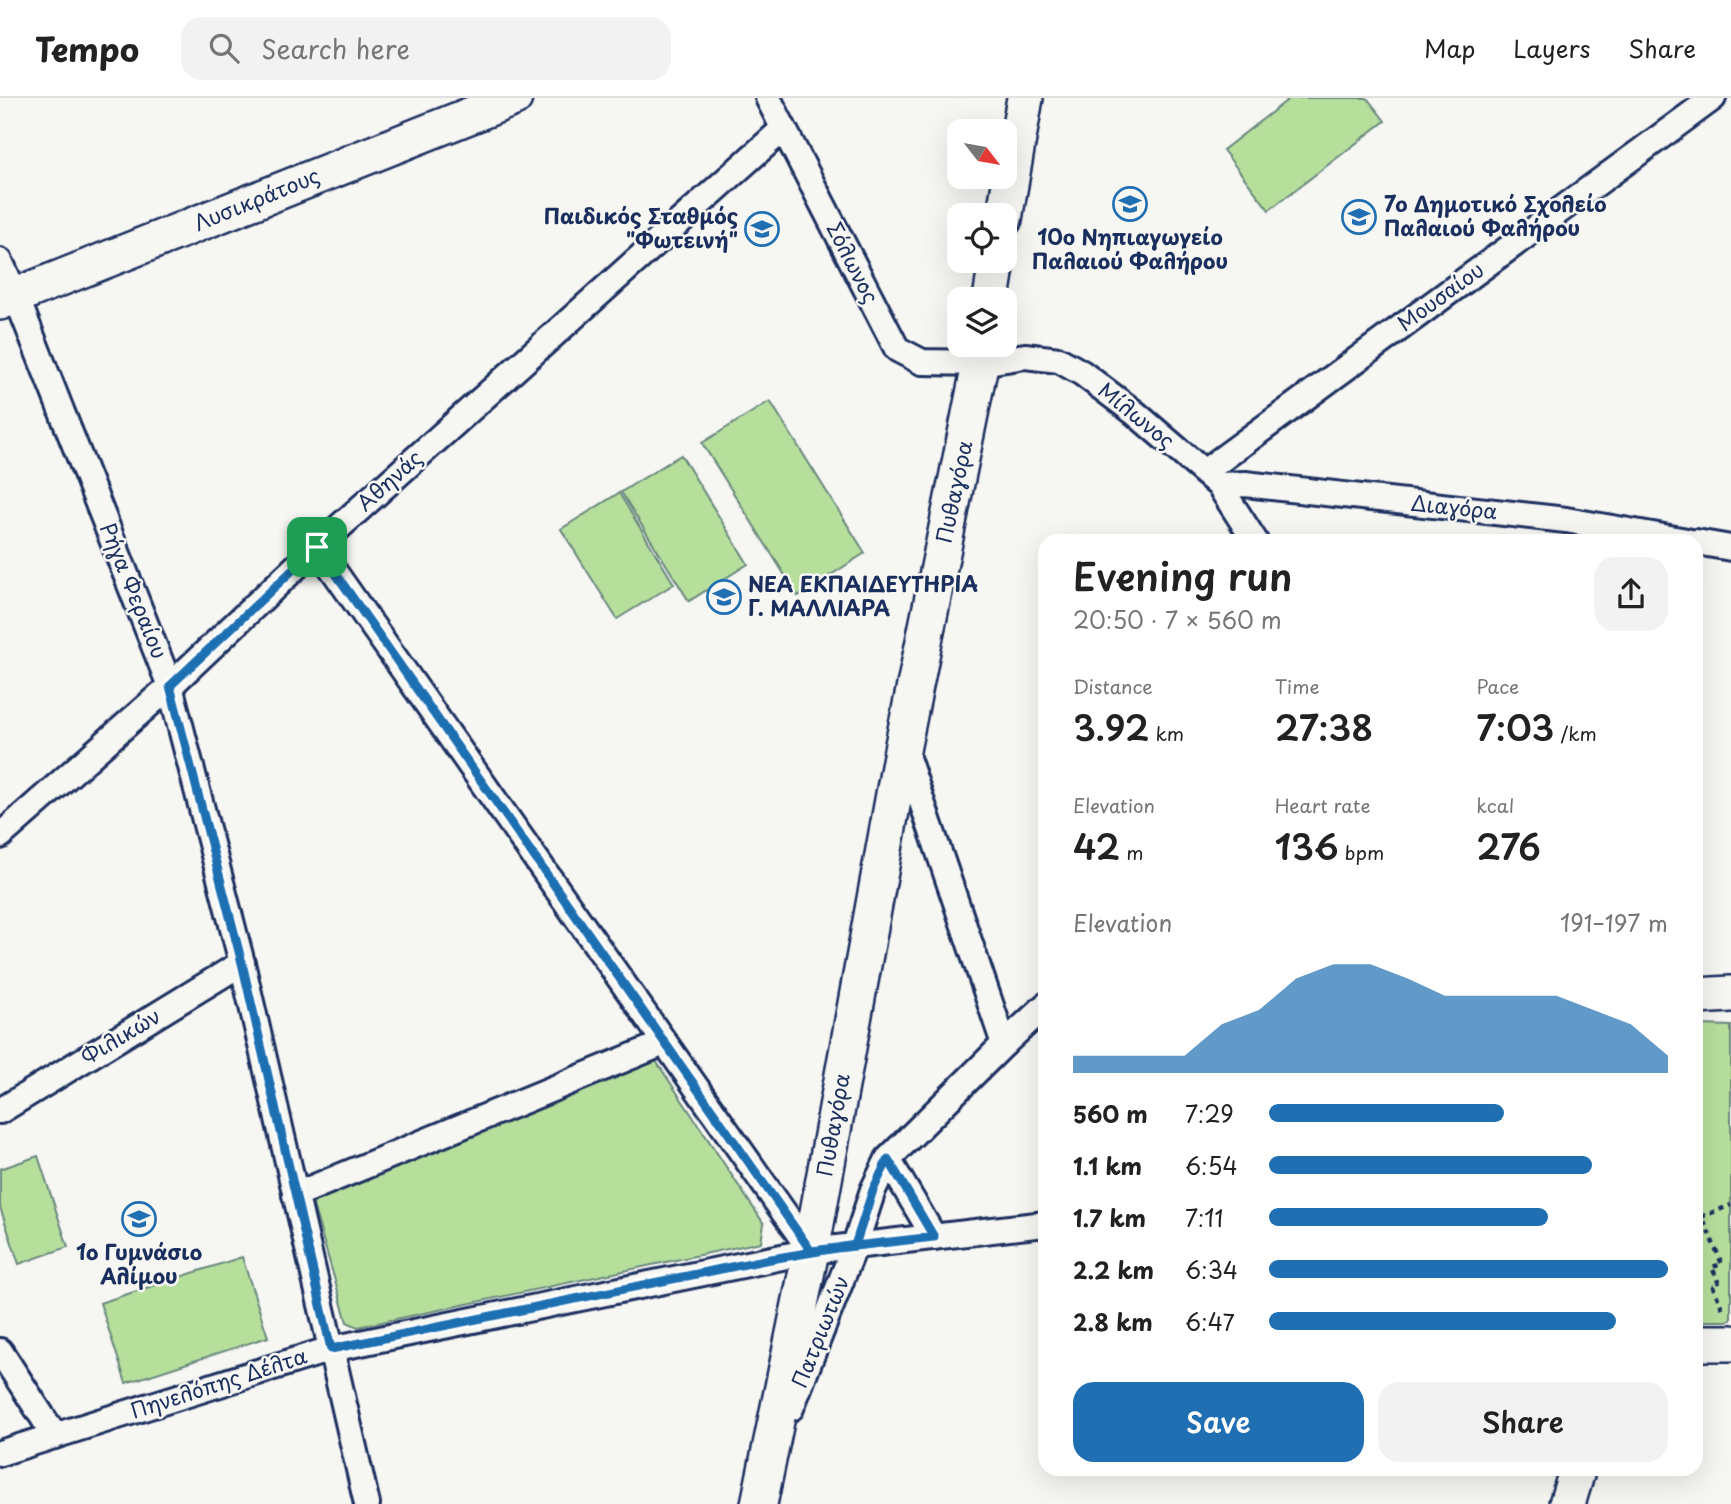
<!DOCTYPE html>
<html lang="en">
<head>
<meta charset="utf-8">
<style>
  :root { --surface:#fff; --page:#f2f2f2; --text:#222; --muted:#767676; --line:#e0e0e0; --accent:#1f6fb2 }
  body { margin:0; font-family:"Playpen Sans",sans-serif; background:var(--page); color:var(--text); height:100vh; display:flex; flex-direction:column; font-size:26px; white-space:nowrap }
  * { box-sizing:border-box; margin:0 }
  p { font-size:23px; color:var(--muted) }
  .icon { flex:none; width:38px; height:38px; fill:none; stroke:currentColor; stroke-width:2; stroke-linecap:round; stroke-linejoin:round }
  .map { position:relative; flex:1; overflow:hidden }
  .panel { position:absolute; left:1038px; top:436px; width:665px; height:942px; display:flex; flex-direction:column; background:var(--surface); border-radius:21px; box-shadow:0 7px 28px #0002 }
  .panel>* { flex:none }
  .needle { width:46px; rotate:121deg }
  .controls { position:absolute; left:947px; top:21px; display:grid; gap:14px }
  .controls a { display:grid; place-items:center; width:70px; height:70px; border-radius:14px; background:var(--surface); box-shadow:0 7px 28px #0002; font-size:35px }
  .pin { position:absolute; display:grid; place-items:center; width:60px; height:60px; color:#fff; margin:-30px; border-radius:14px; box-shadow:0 4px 10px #0006 }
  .round { display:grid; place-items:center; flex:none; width:74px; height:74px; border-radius:21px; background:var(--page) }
  .overview { display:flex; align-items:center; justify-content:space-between; height:119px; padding:0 35px }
  h1 { font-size:38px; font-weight:600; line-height:52px }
  .stats { display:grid; grid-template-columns:repeat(3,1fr); gap:10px; height:119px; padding:7px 35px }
  .stats div { display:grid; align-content:center }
  .stats b { font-size:35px; font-weight:600 }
  .stats small { font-size:19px; font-weight:400 }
  .stats p { font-size:19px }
  .chart { height:196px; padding:14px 35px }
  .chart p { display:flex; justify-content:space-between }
  .chart svg { width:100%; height:126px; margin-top:7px; fill:var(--accent); opacity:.7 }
  .cta { display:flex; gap:14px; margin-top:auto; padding:14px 35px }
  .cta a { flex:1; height:80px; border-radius:21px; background:var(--accent); color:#fff; font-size:28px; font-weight:600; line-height:80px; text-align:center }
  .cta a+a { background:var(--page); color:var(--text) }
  ul { padding:0 35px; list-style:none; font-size:23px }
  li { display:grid; grid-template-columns:112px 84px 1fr; align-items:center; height:52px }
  li i { height:18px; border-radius:9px; background:var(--accent) }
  header { display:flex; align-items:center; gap:42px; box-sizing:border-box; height:98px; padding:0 35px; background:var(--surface); border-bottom:2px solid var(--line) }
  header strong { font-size:33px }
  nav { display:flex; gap:38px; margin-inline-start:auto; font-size:24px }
  .search { width:490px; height:63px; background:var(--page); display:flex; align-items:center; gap:18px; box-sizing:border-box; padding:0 24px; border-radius:21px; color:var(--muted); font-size:26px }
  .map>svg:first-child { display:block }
</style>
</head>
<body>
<header>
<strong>Tempo</strong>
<div class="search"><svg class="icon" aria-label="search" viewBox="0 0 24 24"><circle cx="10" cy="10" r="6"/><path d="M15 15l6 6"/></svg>Search here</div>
<nav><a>Map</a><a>Layers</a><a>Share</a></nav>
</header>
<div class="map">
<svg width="1731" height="1406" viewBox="0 0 1731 1406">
  <rect width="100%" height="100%" fill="#f6f6f2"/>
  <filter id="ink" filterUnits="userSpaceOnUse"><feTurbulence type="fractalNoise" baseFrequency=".0143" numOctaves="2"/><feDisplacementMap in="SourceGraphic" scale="14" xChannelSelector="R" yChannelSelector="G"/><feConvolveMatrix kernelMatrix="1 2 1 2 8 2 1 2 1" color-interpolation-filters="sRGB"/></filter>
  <g filter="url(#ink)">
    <g fill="#b7df9c" stroke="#69877d" stroke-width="2">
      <polygon points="1290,0 1367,0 1385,23 1269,112 1223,52"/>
      <polygon points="770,303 865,455 798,498 702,345"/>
      <polygon points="681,357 748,466 689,503 621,394"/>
      <polygon points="619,395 674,486 617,521 561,431"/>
      <polygon points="1701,927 1731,928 1731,1222 1726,1223 1696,1223 1696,928"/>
      <polygon points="656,963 764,1126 761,1144 358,1229 347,1224 313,1107 320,1096"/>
      <polygon points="38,1058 68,1149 19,1166 0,1109 0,1071"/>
      <polygon points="242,1159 268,1239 126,1285 100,1205"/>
    </g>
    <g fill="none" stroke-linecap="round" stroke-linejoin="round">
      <g stroke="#1b2f5e" stroke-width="30">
        <g id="street">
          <polyline points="768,0 897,251 922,264 981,265 1025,258 1059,262 1082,275 1135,315 1219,387 1255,443"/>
          <polyline points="0,163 16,198 170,588 242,865 367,1406"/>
          <polyline points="1204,374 1713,0"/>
          <polyline points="1219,387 1245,386 1566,422 1687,443"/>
          <polyline points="1696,444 1731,450"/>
          <polyline points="317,449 811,1153"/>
          <polyline points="904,651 1004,946"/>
          <polyline points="0,738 170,588 317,449 783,31"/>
          <polyline points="0,1013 242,865"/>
          <polyline points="888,1061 934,1139"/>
          <polyline points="295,1097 664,945"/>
          <polyline points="0,1253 55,1338"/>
          <polyline points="791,1310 855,1147 873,1092 888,1061 1004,946 1045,908"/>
          <polyline points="0,1355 331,1251 811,1153 1045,1126"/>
        </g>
      </g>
      <g stroke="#1b2f5e" stroke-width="40">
        <g id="secondary">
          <polyline points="1004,121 1025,0"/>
          <polyline points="991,201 997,163"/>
          <polyline points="0,204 514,0"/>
          <polyline points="1696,898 1731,896"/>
          <polyline points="1696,1245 1731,1245"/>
          <polyline points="759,1406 811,1153 903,647 984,247"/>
          <polyline points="1567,1406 1578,1370"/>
        </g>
      </g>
      <g stroke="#1b2f5e" stroke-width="4.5" stroke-dasharray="5 5" stroke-linecap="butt">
        <polyline points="1696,1105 1722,1166 1712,1169 1719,1186 1713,1189 1724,1214"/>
        <polyline points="1701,1119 1731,1107"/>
      </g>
      <use href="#street" stroke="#f6f6f2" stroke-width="24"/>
      <use href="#secondary" stroke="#f6f6f2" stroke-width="35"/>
    </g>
  </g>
  <g fill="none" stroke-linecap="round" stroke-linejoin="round" filter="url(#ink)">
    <g stroke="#fff" stroke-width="14">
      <polyline id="route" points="317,449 170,588 242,865 331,1251 765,1162 855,1147 873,1092 888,1061 934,1139 811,1153 317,449"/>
    </g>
    <use href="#route" stroke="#1f6fb2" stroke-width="9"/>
  </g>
  <defs>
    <g id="school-ring" transform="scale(1.75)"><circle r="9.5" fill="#f6f6f2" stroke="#1f6fb2" stroke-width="1.5"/><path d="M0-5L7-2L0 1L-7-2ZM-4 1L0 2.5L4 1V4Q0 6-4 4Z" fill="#1f6fb2"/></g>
  </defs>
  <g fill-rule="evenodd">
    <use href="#school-ring" x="1130" y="106"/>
    <use href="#school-ring" x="1359" y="119"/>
    <use href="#school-ring" x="762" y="131"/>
    <use href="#school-ring" x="724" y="499"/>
    <use href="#school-ring" x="139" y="1121"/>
  </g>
  <g text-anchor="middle" stroke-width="5" stroke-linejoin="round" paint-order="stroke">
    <g font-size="21" fill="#1b2f5e" stroke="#f6f6f2">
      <text transform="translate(257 102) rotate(-22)" y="7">Λυσικράτους</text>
      <text transform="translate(852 165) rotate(63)" y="7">Σόλωνος</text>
      <text transform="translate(1441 199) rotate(-36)" y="7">Μουσαίου</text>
      <text transform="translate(1136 318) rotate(39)" y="7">Μίλωνος</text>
      <text transform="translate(390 383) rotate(-42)" y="7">Αθηνάς</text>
      <text transform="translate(955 394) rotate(-78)" y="7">Πυθαγόρα</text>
      <text transform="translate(1454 410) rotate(6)" y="7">Διαγόρα</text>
      <text transform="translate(133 493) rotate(68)" y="7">Ρήγα Φεραίου</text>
      <text transform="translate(121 939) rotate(-31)" y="7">Φιλικών</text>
      <text transform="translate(834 1027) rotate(-80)" y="7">Πυθαγόρα</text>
      <text transform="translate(821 1234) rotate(-68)" y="7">Πατριωτών</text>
      <text transform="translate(219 1286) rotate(-18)" y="7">Πηνελόπης Δέλτα</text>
    </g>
    <g font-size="21" font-weight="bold" fill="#1b2f5e" stroke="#f6f6f2" text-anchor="start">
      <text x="1384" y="114">7ο Δημοτικό Σχολείο<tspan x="1384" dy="24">Παλαιού Φαλήρου</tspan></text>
      <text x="738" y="126" text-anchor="end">Παιδικός Σταθμός<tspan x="738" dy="24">"Φωτεινή"</tspan></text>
      <text x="1130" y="147" text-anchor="middle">10ο Νηπιαγωγείο<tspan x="1130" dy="24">Παλαιού Φαλήρου</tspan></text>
      <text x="748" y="494">ΝΕΑ ΕΚΠΑΙΔΕΥΤΗΡΙΑ<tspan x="748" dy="24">Γ. ΜΑΛΛΙΑΡΑ</tspan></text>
      <text x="139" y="1162" text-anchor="middle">1ο Γυμνάσιο<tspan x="139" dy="24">Αλίμου</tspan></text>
    </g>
  </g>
</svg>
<div class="controls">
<a><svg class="needle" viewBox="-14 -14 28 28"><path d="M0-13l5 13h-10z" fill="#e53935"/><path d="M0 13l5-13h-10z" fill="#767676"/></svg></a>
<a><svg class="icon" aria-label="locate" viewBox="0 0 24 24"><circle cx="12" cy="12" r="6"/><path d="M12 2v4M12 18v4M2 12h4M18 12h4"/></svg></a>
<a><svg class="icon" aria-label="layers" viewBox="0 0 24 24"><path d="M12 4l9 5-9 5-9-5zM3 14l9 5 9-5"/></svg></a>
</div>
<div class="pin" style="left:317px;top:449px;background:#1e9e55"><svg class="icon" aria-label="arrive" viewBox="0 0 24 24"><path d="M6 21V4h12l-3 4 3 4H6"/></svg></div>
<section class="panel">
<div class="overview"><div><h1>Evening run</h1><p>20:50 · 7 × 560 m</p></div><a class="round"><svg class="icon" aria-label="share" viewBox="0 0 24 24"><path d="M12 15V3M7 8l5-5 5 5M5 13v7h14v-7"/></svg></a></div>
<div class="stats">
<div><p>Distance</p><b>3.92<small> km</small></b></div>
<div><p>Time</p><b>27:38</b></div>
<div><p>Pace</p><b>7:03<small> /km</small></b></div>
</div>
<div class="stats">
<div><p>Elevation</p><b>42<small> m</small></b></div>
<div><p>Heart rate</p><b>136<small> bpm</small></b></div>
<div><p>kcal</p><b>276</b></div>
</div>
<div class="chart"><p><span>Elevation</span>191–197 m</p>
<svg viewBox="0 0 160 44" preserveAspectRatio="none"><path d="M0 44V38L10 38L20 38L30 38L40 27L50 22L60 11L70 6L80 6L90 11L100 17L110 17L120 17L130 17L140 22L150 27L160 38V44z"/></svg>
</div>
<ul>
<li><b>560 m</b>7:29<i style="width:59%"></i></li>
<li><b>1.1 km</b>6:54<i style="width:81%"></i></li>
<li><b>1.7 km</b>7:11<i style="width:70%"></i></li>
<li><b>2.2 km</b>6:34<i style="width:100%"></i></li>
<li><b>2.8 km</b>6:47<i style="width:87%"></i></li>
</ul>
<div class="cta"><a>Save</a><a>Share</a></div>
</section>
</div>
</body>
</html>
